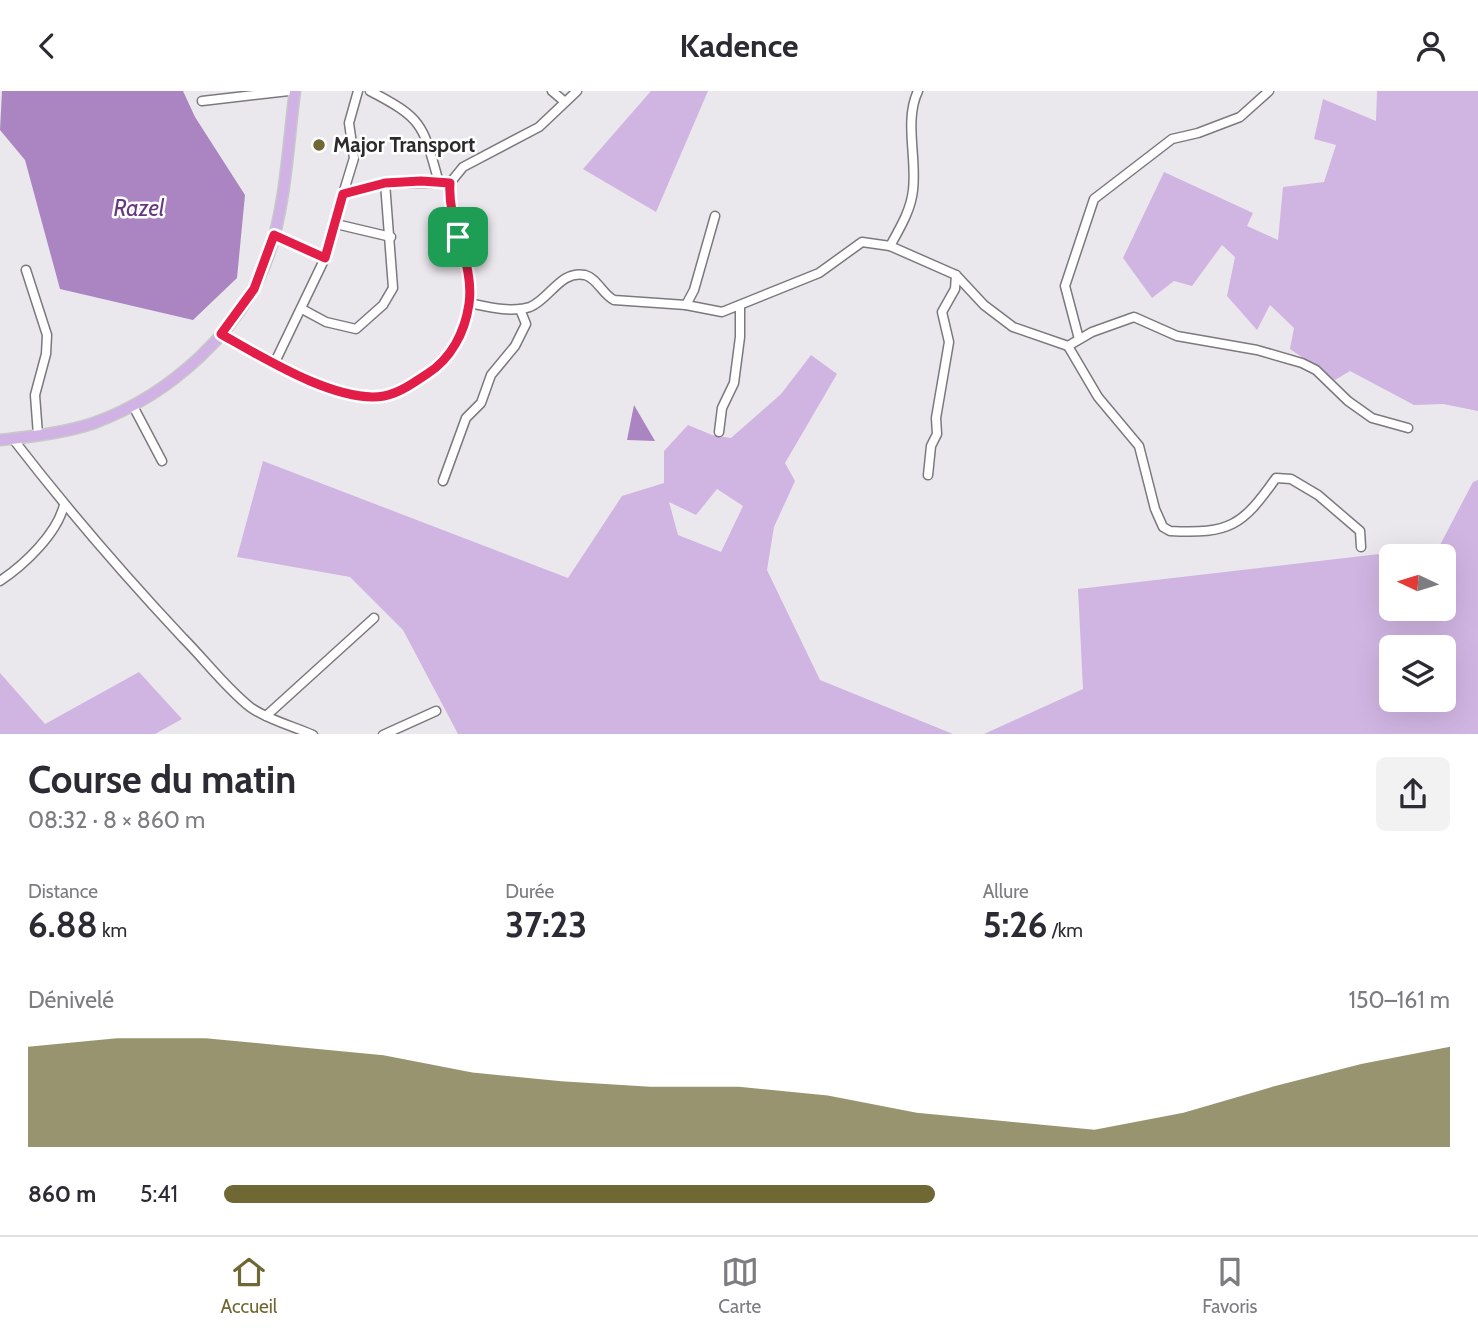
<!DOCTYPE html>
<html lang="fr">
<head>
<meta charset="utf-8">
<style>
  :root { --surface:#fff; --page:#f2f2f3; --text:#2b2b33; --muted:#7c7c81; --line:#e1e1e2; --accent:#6f6834 }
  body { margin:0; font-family:Cabin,sans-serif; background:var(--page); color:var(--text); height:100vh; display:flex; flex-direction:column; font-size:26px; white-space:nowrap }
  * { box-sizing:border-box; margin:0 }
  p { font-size:23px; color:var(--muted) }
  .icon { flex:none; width:38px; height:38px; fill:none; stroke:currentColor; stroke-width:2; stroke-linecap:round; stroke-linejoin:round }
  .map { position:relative; height:643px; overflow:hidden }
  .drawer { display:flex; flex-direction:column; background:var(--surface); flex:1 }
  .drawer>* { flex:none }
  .needle { width:46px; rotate:274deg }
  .tools { position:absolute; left:1379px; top:453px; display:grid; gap:14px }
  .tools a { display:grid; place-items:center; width:77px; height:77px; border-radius:10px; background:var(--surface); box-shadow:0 7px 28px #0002; font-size:35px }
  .pin { position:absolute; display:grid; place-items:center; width:60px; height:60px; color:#fff; margin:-30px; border-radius:14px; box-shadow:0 4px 10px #0006 }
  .round { display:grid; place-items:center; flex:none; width:74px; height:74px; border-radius:10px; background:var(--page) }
  .summary { display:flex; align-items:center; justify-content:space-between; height:119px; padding:0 28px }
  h1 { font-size:38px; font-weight:700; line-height:52px }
  .metrics { display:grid; grid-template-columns:repeat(3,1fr); gap:10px; height:119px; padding:7px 28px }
  .metrics div { display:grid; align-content:center }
  .metrics b { font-size:35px; font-weight:700 }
  .metrics small { font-size:19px; font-weight:400 }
  .metrics p { font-size:19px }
  .chart { height:196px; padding:14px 28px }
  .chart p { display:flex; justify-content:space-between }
  .chart svg { width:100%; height:126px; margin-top:7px; fill:var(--accent); opacity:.7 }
  ul { padding:0 28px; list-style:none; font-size:23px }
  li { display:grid; grid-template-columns:112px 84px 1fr; align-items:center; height:52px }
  li i { height:18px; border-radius:9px; background:var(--accent) }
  header { display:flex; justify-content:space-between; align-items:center; height:91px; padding:0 28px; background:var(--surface); font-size:32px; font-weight:700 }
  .tab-bar { display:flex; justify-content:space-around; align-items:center; height:98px; border-top:2px solid var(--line); background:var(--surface); font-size:19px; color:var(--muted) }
  .tab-bar a { display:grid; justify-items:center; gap:4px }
  .tab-bar .selected { color:var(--accent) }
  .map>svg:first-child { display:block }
</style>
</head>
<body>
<header><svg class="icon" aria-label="back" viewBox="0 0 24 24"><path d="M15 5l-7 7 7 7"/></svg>Kadence<svg class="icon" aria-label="person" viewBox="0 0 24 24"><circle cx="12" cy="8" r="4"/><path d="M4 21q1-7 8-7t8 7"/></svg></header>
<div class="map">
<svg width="1478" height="644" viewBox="0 0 1478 644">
  <rect width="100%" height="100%" fill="#ebe8ed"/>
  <g fill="#d0b5e2" fill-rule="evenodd">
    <polygon points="651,0 708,0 656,121 583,78"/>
    <polygon points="1377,0 1478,0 1478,320 1443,313 1414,314 1350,280 1335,289 1290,258 1294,237 1270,214 1257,239 1227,205 1235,166 1222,154 1192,195 1174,190 1152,207 1123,167 1164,81 1253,122 1247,135 1278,149 1283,96 1324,91 1336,54 1314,48 1323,8 1376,30"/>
    <path d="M811,264L837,283L785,372L795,390L774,436L767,479L820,589L953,643H458L403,539L350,486L237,466L263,370L568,487L622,405L664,392V360L688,334L712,344L731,347L781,303ZM717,398L743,415L721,461L678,444L669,411L696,424Z"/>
    <path d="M1478,389V643H984L1083,598L1078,498L1439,456L1473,391ZM1391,466H1444V518H1391ZM1391,556H1444V609H1391Z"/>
    <polygon points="139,581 182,628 155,643 0,643 0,582 45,633"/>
  </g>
  <g fill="#aa85c2">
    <polygon points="2,0 183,0 195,26 245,104 237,187 193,229 60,198 25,69 0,39"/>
    <polygon points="634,314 655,350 627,349"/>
  </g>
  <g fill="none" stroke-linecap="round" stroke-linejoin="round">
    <g stroke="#7b797d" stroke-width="11">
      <g id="minor">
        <polyline points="358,0 349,32 354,67 343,103 385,92 450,92"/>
        <path d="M370,0C424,28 423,34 439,92"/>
        <polyline points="552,0 565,11"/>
        <polyline points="202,10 289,0"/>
        <polyline points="336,133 391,146"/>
        <polyline points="274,144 325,167"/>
        <path d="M890,155C900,137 911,119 913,99C917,67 904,29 918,0"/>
        <polyline points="26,179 47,244 46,263 35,304 38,344"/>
        <path d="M469,212C488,216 511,222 530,216C550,208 560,179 585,184C597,187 603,204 614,209L686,214L722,221L819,182L862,151L890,155L956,184L984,214L1013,236L1068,255L1092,241L1134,226L1177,245L1257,259L1302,272L1316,279L1348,310L1372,327L1408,337"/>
        <polyline points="686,214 694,199 715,125"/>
        <polyline points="302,218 326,231 356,238 383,214 393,197 385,92"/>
        <path d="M221,243C262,266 327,306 373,306C393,306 410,294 427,284C451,268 465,241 469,213C475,171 447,134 450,92L463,76L539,36L577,0"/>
        <polyline points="1079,248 1065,195 1094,108 1172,48 1198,42 1240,26 1269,0"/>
        <path d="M1068,255L1098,306L1139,355L1155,418L1163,436L1170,440C1230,443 1242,435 1276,387L1291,388L1318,404L1360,440L1361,456"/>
        <polyline points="275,271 325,167 343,103"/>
        <polyline points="133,315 162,370"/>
        <polyline points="719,341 722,317 734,292 740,246 740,217"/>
        <path d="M13,348C67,418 123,483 183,547C205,569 225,596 250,616C268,629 293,635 313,644"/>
        <polyline points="928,384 931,355 937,343 936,327 949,251 942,221 955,198 956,184"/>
        <polyline points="443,390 466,327 481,312 491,284 515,255 526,233 520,218"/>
        <path d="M0,490C24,474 57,443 64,414"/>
        <polyline points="266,625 374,527"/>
        <polyline points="383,644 436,620"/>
      </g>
    </g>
    <g stroke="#c8c8c8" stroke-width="13">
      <path id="major" d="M0,349C31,346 65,342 94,332C170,304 242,240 269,163C286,112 288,53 295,0"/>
    </g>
    <use href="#minor" stroke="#fff" stroke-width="8"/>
    <use href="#major" stroke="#d1b2e5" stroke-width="10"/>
  </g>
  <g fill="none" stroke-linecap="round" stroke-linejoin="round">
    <g stroke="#fff" stroke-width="14">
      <path id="route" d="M421,90L450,92C447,134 475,171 469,213C465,241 451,268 427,283C413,292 400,302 384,305C337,313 262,266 221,243L254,198L274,144L325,167L343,103L385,92Z"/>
    </g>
    <use href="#route" stroke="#e11d48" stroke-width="9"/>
  </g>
  <circle fill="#6f6834" stroke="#fff" stroke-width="2.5" cx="319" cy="54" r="7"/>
  <g text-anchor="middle" stroke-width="5" stroke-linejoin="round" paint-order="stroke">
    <g font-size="21" font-weight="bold" fill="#2c2c2d" stroke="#fff" text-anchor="start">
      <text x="333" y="61">Major Transport</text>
    </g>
    <g font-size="23" font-style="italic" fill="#673782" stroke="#fff">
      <text x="139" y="125">Razel</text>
    </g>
  </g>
</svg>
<div class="tools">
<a><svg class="needle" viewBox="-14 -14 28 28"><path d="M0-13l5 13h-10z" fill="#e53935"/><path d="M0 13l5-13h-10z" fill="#7c7c81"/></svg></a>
<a><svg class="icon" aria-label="layers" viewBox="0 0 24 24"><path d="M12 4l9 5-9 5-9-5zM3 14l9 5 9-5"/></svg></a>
</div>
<div class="pin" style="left:458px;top:146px;background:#1e9e55"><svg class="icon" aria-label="arrive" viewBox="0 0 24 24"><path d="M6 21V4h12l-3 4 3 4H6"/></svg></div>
</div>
<section class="drawer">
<div class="summary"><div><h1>Course du matin</h1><p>08:32 · 8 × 860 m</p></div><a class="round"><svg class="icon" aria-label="share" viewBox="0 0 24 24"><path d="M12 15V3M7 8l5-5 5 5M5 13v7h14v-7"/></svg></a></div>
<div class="metrics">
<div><p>Distance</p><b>6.88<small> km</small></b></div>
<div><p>Durée</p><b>37:23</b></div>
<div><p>Allure</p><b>5:26<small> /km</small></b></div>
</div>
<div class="chart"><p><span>Dénivelé</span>150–161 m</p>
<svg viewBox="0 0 160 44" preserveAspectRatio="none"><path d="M0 44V9L10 6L20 6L30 9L40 12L50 18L60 21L70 23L80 23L90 26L100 32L110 35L120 38L130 32L140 23L150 15L160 9V44z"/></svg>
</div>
<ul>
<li><b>860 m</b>5:41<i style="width:58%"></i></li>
</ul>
</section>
<nav class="tab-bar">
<a class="selected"><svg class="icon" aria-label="home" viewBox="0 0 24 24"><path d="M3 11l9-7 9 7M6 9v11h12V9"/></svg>Accueil</a>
<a><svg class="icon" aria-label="map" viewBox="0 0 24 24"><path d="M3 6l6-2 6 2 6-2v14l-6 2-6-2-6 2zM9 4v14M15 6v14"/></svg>Carte</a>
<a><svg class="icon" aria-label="saved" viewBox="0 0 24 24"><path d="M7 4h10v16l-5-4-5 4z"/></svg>Favoris</a>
</nav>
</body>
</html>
